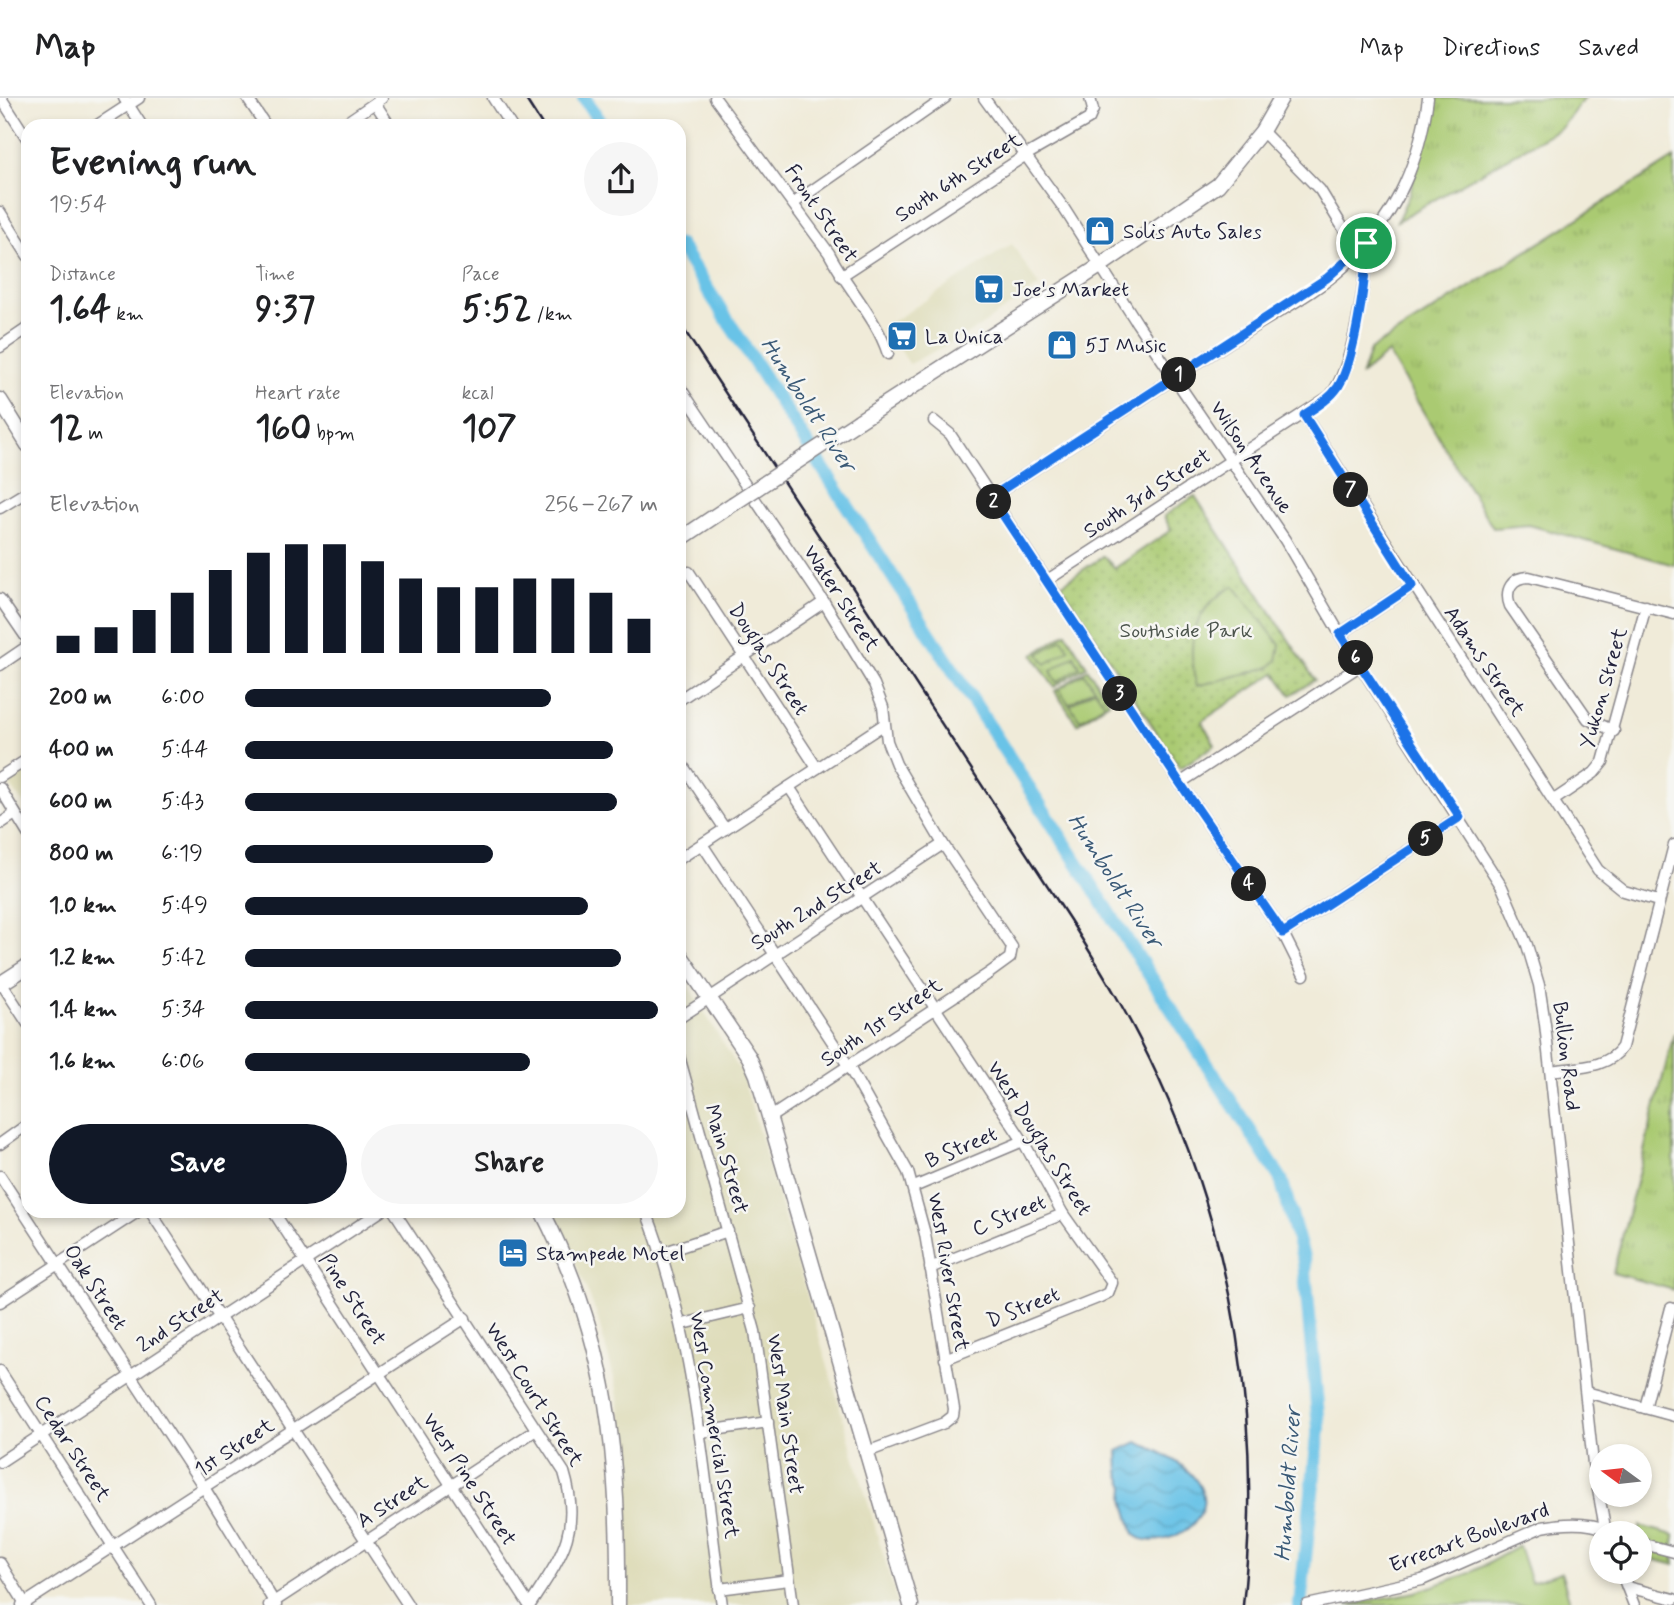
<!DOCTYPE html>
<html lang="en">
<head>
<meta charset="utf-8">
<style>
  :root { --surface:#fff; --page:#f6f6f6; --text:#202124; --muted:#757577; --line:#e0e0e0; --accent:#111827 }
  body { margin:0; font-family:Mynerve,sans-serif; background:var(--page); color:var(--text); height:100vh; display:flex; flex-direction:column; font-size:26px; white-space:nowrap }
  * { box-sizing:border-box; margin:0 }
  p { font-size:23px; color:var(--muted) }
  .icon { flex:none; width:38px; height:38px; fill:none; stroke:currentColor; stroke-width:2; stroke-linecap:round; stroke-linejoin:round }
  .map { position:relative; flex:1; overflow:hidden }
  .panel { position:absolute; left:21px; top:21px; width:665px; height:1099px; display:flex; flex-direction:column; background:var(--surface); border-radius:21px; box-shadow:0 4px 10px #0003 }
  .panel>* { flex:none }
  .needle { width:46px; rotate:285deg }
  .fabs { position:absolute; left:1589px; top:1346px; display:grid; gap:14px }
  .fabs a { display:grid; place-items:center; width:63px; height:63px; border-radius:50%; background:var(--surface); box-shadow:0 4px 10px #0003; font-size:35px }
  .pin { position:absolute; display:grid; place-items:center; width:60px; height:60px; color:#fff; margin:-30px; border:4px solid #fff; border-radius:50%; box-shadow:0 2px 7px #0007 }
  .km { position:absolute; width:35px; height:35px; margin:-18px; border-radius:50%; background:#222; color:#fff; font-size:19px; line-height:35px; text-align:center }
  .round { display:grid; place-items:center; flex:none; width:74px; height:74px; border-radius:37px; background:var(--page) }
  .headline { display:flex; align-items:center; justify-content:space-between; height:119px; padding:0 28px }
  h1 { font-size:38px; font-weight:700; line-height:52px }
  .figures { display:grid; grid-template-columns:repeat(3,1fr); gap:10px; height:119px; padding:7px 28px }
  .figures div { display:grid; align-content:center }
  .figures b { font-size:35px; font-weight:700 }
  .figures small { font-size:19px; font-weight:400 }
  .figures p { font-size:19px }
  .chart { height:196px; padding:14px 28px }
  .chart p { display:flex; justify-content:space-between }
  .chart svg { width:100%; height:126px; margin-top:7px; stroke:var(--accent); stroke-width:6 }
  .action { display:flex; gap:14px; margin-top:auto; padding:14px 28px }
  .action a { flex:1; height:80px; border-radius:42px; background:var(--accent); color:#fff; font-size:28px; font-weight:700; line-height:80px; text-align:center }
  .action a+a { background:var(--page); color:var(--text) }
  ul { padding:0 28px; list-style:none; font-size:23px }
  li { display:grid; grid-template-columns:112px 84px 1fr; align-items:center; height:52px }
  li i { height:18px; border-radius:9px; background:var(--accent) }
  header { display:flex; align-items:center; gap:42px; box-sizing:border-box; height:98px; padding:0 35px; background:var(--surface); border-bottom:2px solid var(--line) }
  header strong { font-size:33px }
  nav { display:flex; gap:38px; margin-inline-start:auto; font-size:24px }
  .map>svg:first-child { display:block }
</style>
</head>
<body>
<header>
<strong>Map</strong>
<nav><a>Map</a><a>Directions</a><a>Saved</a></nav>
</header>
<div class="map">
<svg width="1674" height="1507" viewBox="0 0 1674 1507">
  <defs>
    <pattern id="grass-tufts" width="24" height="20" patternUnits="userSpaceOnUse" patternTransform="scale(1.75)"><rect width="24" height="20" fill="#aaca72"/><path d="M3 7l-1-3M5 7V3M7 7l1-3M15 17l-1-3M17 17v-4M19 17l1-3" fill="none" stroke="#92ad64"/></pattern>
    <pattern id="park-dots" width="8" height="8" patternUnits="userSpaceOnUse" patternTransform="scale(1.75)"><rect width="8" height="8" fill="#aaca72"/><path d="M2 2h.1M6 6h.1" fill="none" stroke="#92ad64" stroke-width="1.8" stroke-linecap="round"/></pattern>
    <pattern id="water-waves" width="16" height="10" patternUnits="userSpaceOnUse" patternTransform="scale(1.75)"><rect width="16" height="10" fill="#69c3e7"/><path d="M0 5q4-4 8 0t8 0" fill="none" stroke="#5ba7c7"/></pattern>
  </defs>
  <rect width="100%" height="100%" fill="#f6f6f2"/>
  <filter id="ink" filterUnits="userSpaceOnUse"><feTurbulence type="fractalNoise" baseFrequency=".0143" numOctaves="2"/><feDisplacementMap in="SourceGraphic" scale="14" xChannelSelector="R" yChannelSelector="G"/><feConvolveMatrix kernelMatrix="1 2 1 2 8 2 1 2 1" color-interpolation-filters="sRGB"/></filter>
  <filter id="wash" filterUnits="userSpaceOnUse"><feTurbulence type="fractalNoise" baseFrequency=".00686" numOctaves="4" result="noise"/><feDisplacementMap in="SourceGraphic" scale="28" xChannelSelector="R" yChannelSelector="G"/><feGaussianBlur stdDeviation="1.57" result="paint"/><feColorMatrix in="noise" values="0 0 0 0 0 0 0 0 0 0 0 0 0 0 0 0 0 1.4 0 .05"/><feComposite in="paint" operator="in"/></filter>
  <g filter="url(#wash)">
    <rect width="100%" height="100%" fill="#f0ebd9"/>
    <g fill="#dfddbb">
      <polygon points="1012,146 1039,188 970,235 909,266 886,228"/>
      <polygon points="28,671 28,711 8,685"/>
      <polygon points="679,873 742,976 898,1507 627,1507 627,1374 617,1291 596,1214 554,1113 679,1113"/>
    </g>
    <g fill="url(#grass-tufts)" stroke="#667656" stroke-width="2">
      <polygon points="1434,0 1584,0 1562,29 1397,123 1410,95"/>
      <polygon points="1674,60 1674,467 1529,427 1493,430 1388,255 1362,276 1370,252"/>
      <polygon points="1674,935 1674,1192 1613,1175"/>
      <polygon points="1640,1428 1674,1437 1674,1467 1640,1458"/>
    </g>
    <g fill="url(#park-dots)" stroke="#667656" stroke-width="2">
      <polygon points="1195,398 1315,582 1291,597 1275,575 1202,623 1215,647 1180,670 1061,487 1103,458 1115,470 1171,432 1164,418"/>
      <polygon points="1066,535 1087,568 1054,589 1033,557"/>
      <polygon points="1088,571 1109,604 1077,626 1055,593"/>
    </g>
    <g fill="#aaca72" stroke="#667656" stroke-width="2">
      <path d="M1234,488L1280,547L1277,562L1270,569L1197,588C1185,546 1193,509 1234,488Z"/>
      <polygon points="1062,541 1069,551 1046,566 1039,556"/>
      <polygon points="1074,558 1080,569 1057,584 1051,573"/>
      <polygon points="1084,575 1094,590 1069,606 1059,591"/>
      <polygon points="1095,591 1105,606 1080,622 1070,607"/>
      <polygon points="1519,1448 1531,1484 1561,1474 1571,1507 1347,1507 1416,1494 1470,1475"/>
    </g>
    <path fill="url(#water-waves)" stroke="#467291" stroke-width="2" d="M1137,1344C1272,1397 1164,1464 1134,1436L1124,1402L1125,1389L1119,1375L1118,1353Z"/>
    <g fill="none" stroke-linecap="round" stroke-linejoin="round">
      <g stroke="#69c3e7" stroke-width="14">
        <polyline points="584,0 603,28"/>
        <polyline points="679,147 1281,1081 1304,1163 1319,1329 1300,1507"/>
      </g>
    </g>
  </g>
  <g filter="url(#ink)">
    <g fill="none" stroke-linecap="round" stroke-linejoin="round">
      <g stroke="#89868a" stroke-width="13">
        <g id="minor">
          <polyline points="1,0 28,42"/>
          <polyline points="124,0 142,28"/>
          <polyline points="247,0 266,28"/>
          <polyline points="493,0 511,28"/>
          <path d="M715,0L829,155C847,190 876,219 888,256"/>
          <polyline points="984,0 1063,109 1137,225 1285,442 1340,536 1502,789 1527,847 1539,887 1545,926 1593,1365 1606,1435"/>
          <polyline points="375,5 390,28"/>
          <polyline points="96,28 139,0"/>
          <polyline points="341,28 382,0"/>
          <polyline points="1262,33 1320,92 1345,133 1366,145"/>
          <polyline points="794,105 945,0"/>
          <polyline points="0,114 28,158"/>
          <polyline points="841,178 1026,57 1089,21 1093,12 1090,0"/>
          <polyline points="0,249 28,230"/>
          <polyline points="679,288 824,504 874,586 883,609 887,643 896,666 943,746 1012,849 1010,860 988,876 769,1020"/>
          <polyline points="1304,317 1598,772 1624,793 1658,803"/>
          <polyline points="934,323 950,336 1180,685 1283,835 1304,877"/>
          <path d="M991,399C1071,347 1151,295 1231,243C1271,217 1320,194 1353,160C1398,114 1420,62 1428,0"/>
          <polyline points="0,410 28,393"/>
          <polyline points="689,474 817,670"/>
          <path d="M1046,483L1330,298C1353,272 1367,180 1366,145"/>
          <polyline points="0,501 28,542"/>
          <polyline points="1340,536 1412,488"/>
          <polyline points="0,567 28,548"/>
          <polyline points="679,602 824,504"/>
          <path d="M1614,633L1588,621L1510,508C1504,492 1512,479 1529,479L1674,516"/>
          <polyline points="679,662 725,731"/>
          <polyline points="0,679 28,661"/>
          <polyline points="1180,685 1361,567"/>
          <polyline points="789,689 1023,1043 1063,1116 1112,1185 1108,1195 1100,1199 945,1261"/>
          <polyline points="0,690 28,736"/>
          <polyline points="1554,702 1594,675 1603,664 1646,508"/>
          <polyline points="0,726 15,716"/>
          <polyline points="702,746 849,969 908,1074 925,1136 954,1311 953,1318 944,1325 867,1354"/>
          <polyline points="679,761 883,627"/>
          <polyline points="1283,835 1460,719"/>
          <polyline points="0,883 28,926"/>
          <polyline points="679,920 943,746"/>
          <polyline points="679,958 755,1233 793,1507"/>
          <path d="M1551,973C1575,969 1608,971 1622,949L1674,747"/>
          <polyline points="0,1046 28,1026"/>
          <polyline points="0,1078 205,1391 276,1507"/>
          <polyline points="914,1089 1023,1043"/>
          <polyline points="150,1113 408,1507"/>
          <polyline points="273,1113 529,1507"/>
          <path d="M394,1113L564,1374C582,1433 561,1459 530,1507"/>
          <path d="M646,1113C697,1245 702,1369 722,1507"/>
          <polyline points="662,1155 728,1133"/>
          <polyline points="930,1170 1063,1116"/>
          <polyline points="0,1204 139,1113"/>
          <polyline points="683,1226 750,1210"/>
          <polyline points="0,1273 151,1507"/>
          <polyline points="1586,1294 1674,1318"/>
          <polyline points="1645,1310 1671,1210"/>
          <polyline points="701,1334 768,1324"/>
          <polyline points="0,1364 381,1113"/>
          <polyline points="1640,1445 1674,1454"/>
          <polyline points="0,1465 26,1507"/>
          <polyline points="1621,1474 1634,1507"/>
          <polyline points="1627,1489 1674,1501"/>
          <polyline points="719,1491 789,1482"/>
          <polyline points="22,1507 465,1220"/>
          <polyline points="269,1507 536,1332"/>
          <path d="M1307,1507L1422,1482L1542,1429C1563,1425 1587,1423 1608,1432"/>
        </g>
      </g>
      <g stroke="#89868a" stroke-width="17">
        <g id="major">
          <polyline points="0,302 28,347"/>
          <polyline points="859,323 1100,168 1218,87 1262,33 1281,0"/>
          <polyline points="679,442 733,406"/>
          <polyline points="679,855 749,959 757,977 911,1507"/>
          <polyline points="0,886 28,868"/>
          <path d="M542,1113C610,1245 619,1361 618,1507"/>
        </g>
      </g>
      <use href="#minor" stroke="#fff" stroke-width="10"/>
      <use href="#major" stroke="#fff" stroke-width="14"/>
      <g stroke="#22223b" stroke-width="2.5">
        <polyline points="525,0 543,28"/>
        <path d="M679,224L1070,822C1102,873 1133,924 1158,979C1234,1143 1263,1328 1243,1507"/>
      </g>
      <g stroke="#89868a" stroke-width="17" stroke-linecap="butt">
        <polyline id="major-bridge" points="733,406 859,323"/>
      </g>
      <use href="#major-bridge" stroke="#fff" stroke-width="14"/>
    </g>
  </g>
  <g fill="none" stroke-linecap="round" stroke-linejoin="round" filter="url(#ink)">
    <g stroke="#fff" stroke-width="14">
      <path id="route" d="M1366,145C1367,177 1355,262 1338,289C1330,301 1316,309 1304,317L1412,488L1340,536L1460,719L1283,835L1180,685L991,399L1327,180Z"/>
    </g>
    <use href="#route" stroke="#1a73e8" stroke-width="9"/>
  </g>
  <defs>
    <g id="shop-square" transform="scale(1.575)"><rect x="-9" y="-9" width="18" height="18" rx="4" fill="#1f6fb2" stroke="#f6f6f2"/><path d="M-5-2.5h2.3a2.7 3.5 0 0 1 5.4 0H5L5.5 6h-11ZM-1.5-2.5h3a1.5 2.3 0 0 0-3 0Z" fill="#fff"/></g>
    <g id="supermarket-square" transform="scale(1.575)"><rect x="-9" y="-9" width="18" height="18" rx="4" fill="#1f6fb2" stroke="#f6f6f2"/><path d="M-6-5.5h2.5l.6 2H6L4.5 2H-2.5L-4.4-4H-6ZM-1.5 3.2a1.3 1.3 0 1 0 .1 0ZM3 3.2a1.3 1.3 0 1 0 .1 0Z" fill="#fff"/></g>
    <g id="hotel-square" transform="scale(1.575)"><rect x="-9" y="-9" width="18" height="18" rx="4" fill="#1f6fb2" stroke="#f6f6f2"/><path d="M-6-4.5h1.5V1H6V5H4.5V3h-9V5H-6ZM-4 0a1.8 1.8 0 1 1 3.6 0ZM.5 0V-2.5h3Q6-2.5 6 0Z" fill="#fff"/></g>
  </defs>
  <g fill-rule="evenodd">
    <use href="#shop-square" x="1100" y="133"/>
    <use href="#supermarket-square" x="989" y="191"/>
    <use href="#supermarket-square" x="902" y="238"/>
    <use href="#shop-square" x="1062" y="247"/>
    <use href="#hotel-square" x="513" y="1155"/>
  </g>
  <g text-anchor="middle" stroke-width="5" stroke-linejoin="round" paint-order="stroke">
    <g font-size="21" fill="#22223b" stroke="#f6f6f2">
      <text transform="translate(958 79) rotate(-33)" y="7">South 6th Street</text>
      <text transform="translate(822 115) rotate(56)" y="7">Front Street</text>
      <text transform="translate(1252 359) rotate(56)" y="7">Wilson Avenue</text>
      <text transform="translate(1147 395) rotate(-33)" y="7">South 3rd Street</text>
      <text transform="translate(842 500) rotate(57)" y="7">Water Street</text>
      <text transform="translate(769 561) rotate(57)" y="7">Douglas Street</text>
      <text transform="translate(1485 563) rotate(56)" y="7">Adams Street</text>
      <text transform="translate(1603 590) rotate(-74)" y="7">Yukon Street</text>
      <text transform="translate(816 807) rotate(-32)" y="7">South 2nd Street</text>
      <text transform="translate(881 924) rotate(-34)" y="7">South 1st Street</text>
      <text transform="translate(1567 958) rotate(83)" y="7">Bullion Road</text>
      <text transform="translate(1040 1040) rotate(58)" y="7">West Douglas Street</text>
      <text transform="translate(961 1049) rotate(-23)" y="7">B Street</text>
      <text transform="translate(727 1061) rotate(74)" y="7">Main Street</text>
      <text transform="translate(1009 1117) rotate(-22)" y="7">C Street</text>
      <text transform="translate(949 1174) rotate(80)" y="7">West River Street</text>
      <text transform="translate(96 1189) rotate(57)" y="7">Oak Street</text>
      <text transform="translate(353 1201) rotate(57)" y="7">Pine Street</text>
      <text transform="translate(1023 1209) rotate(-22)" y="7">D Street</text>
      <text transform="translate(180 1222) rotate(-33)" y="7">2nd Street</text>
      <text transform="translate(535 1296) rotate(58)" y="7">West Court Street</text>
      <text transform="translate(786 1316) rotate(82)" y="7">West Main Street</text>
      <text transform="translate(715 1327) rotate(81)" y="7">West Commercial Street</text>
      <text transform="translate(234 1349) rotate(-33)" y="7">1st Street</text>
      <text transform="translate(73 1350) rotate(57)" y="7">Cedar Street</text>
      <text transform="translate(470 1381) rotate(57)" y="7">West Pine Street</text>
      <text transform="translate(392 1403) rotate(-33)" y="7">A Street</text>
      <text transform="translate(1469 1439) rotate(-20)" y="7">Errecart Boulevard</text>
    </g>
    <g font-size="21" fill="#22223b" stroke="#f6f6f2" text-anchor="start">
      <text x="1123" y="140">Solis Auto Sales</text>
      <text x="1012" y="198">Joe's Market</text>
      <text x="925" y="245">La Unica</text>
      <text x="1085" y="254">5J Music</text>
      <text x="536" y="1162">Stampede Motel</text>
    </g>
    <g font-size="21" fill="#4b544c" stroke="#f6f6f2">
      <text x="1186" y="539">Southside Park</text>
    </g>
    <g font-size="23" font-style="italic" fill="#3b5a77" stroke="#f6f6f2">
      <text transform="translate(809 306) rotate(57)" y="8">Humboldt River</text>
      <text transform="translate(1116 782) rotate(57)" y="8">Humboldt River</text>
      <text transform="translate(1287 1386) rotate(-86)" y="8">Humboldt River</text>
    </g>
  </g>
</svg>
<div class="fabs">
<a><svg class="needle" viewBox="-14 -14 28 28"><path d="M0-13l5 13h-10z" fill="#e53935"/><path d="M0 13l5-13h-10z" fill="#757577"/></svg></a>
<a><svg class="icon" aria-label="locate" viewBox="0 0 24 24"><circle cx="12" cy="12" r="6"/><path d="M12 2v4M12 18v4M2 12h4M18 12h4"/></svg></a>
</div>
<div class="pin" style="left:1366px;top:145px;background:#1e9e55"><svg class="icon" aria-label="arrive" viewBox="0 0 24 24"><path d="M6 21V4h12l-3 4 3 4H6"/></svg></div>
<b class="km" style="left:1179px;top:277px">1</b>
<b class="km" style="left:994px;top:404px">2</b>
<b class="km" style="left:1120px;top:596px">3</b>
<b class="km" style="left:1249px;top:786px">4</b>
<b class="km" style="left:1426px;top:741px">5</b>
<b class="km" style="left:1356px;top:560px">6</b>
<b class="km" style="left:1351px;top:392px">7</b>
<section class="panel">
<div class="headline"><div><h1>Evening run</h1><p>19:54</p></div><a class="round"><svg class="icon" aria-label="share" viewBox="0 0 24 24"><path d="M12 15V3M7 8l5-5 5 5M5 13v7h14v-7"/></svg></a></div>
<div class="figures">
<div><p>Distance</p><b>1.64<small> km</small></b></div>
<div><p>Time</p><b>9:37</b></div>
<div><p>Pace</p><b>5:52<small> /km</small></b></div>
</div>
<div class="figures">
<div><p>Elevation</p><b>12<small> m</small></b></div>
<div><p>Heart rate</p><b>160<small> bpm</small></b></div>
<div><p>kcal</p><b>107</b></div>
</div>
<div class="chart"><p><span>Elevation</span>256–267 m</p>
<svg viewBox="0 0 160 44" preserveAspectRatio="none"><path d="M5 44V38M15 44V35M25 44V29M35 44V23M45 44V15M55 44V9M65 44V6M75 44V6M85 44V12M95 44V18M105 44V21M115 44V21M125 44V18M135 44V18M145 44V23M155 44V32"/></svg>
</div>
<ul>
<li><b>200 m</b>6:00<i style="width:74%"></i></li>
<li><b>400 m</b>5:44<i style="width:89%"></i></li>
<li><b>600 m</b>5:43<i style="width:90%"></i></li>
<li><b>800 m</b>6:19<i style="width:60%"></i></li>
<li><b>1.0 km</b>5:49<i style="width:83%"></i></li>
<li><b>1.2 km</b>5:42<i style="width:91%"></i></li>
<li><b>1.4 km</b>5:34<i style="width:100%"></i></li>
<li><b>1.6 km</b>6:06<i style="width:69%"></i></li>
</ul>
<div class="action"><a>Save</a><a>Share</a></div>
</section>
</div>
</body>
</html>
